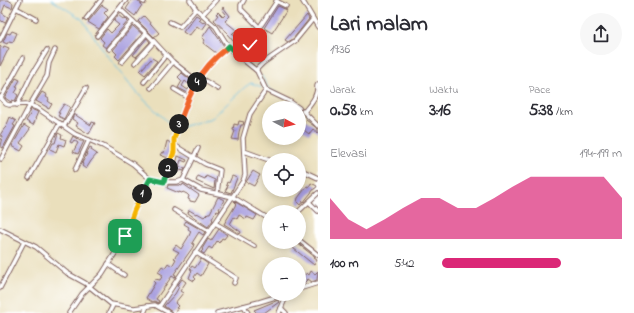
<!DOCTYPE html>
<html lang="id">
<head>
<meta charset="utf-8">
<style>
  :root { --surface:#fff; --page:#f7f7f7; --text:#2b2b33; --muted:#7c7c81; --accent:#db2777 }
  body { margin:0; font-family:"Indie Flower",sans-serif; background:var(--page); color:var(--text); height:100vh; display:flex; flex-direction:column; font-size:15px; white-space:nowrap }
  * { box-sizing:border-box; margin:0 }
  p { font-size:13px; color:var(--muted) }
  .icon { flex:none; width:22px; height:22px; fill:none; stroke:currentColor; stroke-width:2; stroke-linecap:round; stroke-linejoin:round }
  .map { position:relative; flex:1; overflow:hidden }
  .details { display:flex; flex-direction:column; background:var(--surface); width:316px }
  .details>* { flex:none }
  .needle { width:26px; rotate:97deg }
  .tools { position:absolute; left:262px; top:101px; display:grid; gap:8px }
  .tools a { display:grid; place-items:center; width:44px; height:44px; border-radius:50%; background:var(--surface); box-shadow:0 2px 10px #0003; font-size:20px }
  .pin { position:absolute; display:grid; place-items:center; width:34px; height:34px; color:#fff; margin:-17px; border-radius:8px; box-shadow:0 2px 6px #0006 }
  .km { position:absolute; width:20px; height:20px; margin:-10px; border-radius:50%; background:#222; color:#fff; font-size:11px; line-height:20px; text-align:center }
  .round { display:grid; place-items:center; flex:none; width:42px; height:42px; border-radius:21px; background:var(--page) }
  .summary { display:flex; align-items:center; justify-content:space-between; height:68px; padding:0 12px }
  h1 { font-size:22px; font-weight:700; line-height:30px }
  .figures { display:grid; grid-template-columns:repeat(3,1fr); gap:6px; height:68px; padding:4px 12px }
  .figures div { display:grid; align-content:center }
  .figures b { font-size:17px; font-weight:700 }
  .figures small { font-size:11px; font-weight:400 }
  .figures p { font-size:11px }
  .chart { height:112px; padding:8px 12px }
  .chart p { display:flex; justify-content:space-between }
  .chart svg { width:100%; height:72px; margin-top:4px; fill:var(--accent); opacity:.7 }
  ul { padding:0 12px; list-style:none; font-size:13px }
  li { display:grid; grid-template-columns:64px 48px 1fr; align-items:center; height:30px }
  li i { height:10px; border-radius:5px; background:var(--accent) }
  main { display:flex; flex:1; min-height:0 }
  .map>svg:first-child { display:block }
</style>
</head>
<body>
<main>
<div class="map">
<svg width="318" height="313" viewBox="0 0 318 313">
  <rect width="100%" height="100%" fill="#fff"/>
  <filter id="ink" filterUnits="userSpaceOnUse"><feTurbulence type="fractalNoise" baseFrequency=".025" numOctaves="2"/><feDisplacementMap in="SourceGraphic" scale="8" xChannelSelector="R" yChannelSelector="G"/><feConvolveMatrix kernelMatrix="1 2 1 2 8 2 1 2 1" color-interpolation-filters="sRGB"/></filter>
  <filter id="wash" filterUnits="userSpaceOnUse"><feTurbulence type="fractalNoise" baseFrequency=".012" numOctaves="4" result="noise"/><feDisplacementMap in="SourceGraphic" scale="16" xChannelSelector="R" yChannelSelector="G"/><feGaussianBlur stdDeviation="0.9" result="paint"/><feColorMatrix in="noise" values="0 0 0 0 0 0 0 0 0 0 0 0 0 0 0 0 0 1.4 0 .05"/><feComposite in="paint" operator="in"/></filter>
  <g filter="url(#wash)">
    <rect width="100%" height="100%" fill="#eadfbc"/>
    <g fill="none" stroke-linecap="round" stroke-linejoin="round">
      <g stroke="#67c1e5" stroke-width="1">
        <polyline points="52,0 82,19 106,54 138,94 169,123 181,127 212,118 245,87 251,83 262,87"/>
        <polyline points="262,76 268,88 280,95"/>
        <polyline points="307,113 314,119"/>
      </g>
    </g>
    <g id="blocks">
      <g fill="#a69cde">
        <polygon points="0,0 8,0 13,3 12,8 5,5 3,10 2,13 8,17 5,23 0,20"/>
        <polygon points="132,0 138,0 142,5 135,16 126,9"/>
        <polygon points="102,5 108,9 104,13 108,17 99,29 88,22"/>
        <polygon points="278,6 287,10 272,33 264,28"/>
        <polygon points="223,7 230,16 225,21 236,30 232,34 244,42 239,50 234,47 235,45 232,44 234,42 227,34 228,33 214,20 218,15 216,14 218,12 223,17 226,14 222,9"/>
        <polygon points="118,15 123,19 125,18 128,21 106,48 102,45 104,42 100,38 107,29 111,33 119,25 114,21"/>
        <polygon points="196,15 201,18 199,20 203,23 204,22 207,23 202,30 197,26 189,36 183,32"/>
        <polygon points="307,15 309,19 293,39 288,42 285,40"/>
        <polygon points="144,16 159,33 154,37 138,21"/>
        <polygon points="133,26 142,34 119,60 115,56 117,54 113,50"/>
        <polygon points="210,26 224,46 216,53 203,43 205,40 202,38"/>
        <polygon points="12,31 17,33 13,42 9,41 7,44 3,42 7,33 10,34"/>
        <polygon points="147,38 150,42 136,57 133,55"/>
        <polygon points="0,46 3,48 4,46 9,48 0,66"/>
        <polygon points="152,58 157,61 145,75 140,71"/>
        <polygon points="182,73 193,82 191,86 185,81 182,86 188,90 189,88 190,89 188,93 178,88 182,81 178,77"/>
        <polygon points="16,78 20,80 16,87 18,88 15,93 18,95 15,101 12,100 11,102 5,98"/>
        <polygon points="42,92 47,95 46,97 49,99 48,101 52,104 49,109 47,108 47,107 36,101"/>
        <polygon points="64,104 70,107 64,119 58,116 60,113 58,113"/>
        <polygon points="31,109 38,112 35,119 36,119 33,125 26,121 31,113 30,113"/>
        <polygon points="74,114 91,125 92,122 95,123 89,134 76,126 78,123 72,119"/>
        <polygon points="10,117 16,121 13,125 15,126 3,148 0,146 2,136 0,135 4,129 6,127"/>
        <polygon points="306,120 318,129 318,133 313,129 309,134 300,127"/>
        <polygon points="239,121 244,122 243,125 241,125 239,132 238,140 232,139 235,131 233,130 234,124 238,125"/>
        <polygon points="24,125 30,129 20,143 24,146 21,151 12,146"/>
        <polygon points="58,133 62,135 61,138 66,140 64,146 59,144 56,152 50,149 53,143 55,143"/>
        <polygon points="73,136 80,141 84,141 78,154 73,152 78,143 74,140 72,143 70,142"/>
        <polygon points="167,141 171,143 171,151 168,158 160,155 162,152 164,153"/>
        <polygon points="90,147 92,148 91,150 97,154 91,161 86,169 82,166 83,164 82,163 87,154 86,154"/>
        <polygon points="178,156 187,160 186,162 181,160 179,166 185,169 184,171 180,170 179,172 172,169 176,164"/>
        <polygon points="253,171 260,175 254,186 246,182"/>
        <polygon points="198,176 205,179 206,176 215,180 214,189 196,181"/>
        <polygon points="232,176 237,178 231,193 225,191 228,186 226,185 227,182 229,183"/>
        <polygon points="311,183 317,186 316,188 315,188 306,199 304,202 303,201 300,205 297,202 298,198 307,186 309,187"/>
        <polygon points="183,184 199,195 195,202 190,201 190,200 188,199 189,196 187,194 183,192 182,193 179,192 179,193 167,188 168,185 179,185 182,186"/>
        <polygon points="218,197 224,200 219,209 220,209 219,212 217,211 215,213 212,219 213,220 208,227 188,213 189,210 196,214 197,213 204,217 208,213 210,213"/>
        <polygon points="234,201 257,215 254,220 247,217 246,219 239,215 237,219 234,217 230,224 241,232 240,234 224,224 235,206 236,203"/>
        <polygon points="186,221 205,232 203,235 199,232 197,235 192,243 194,244 193,247 174,274 176,275 175,278 172,276 156,299 159,301 158,303 154,301 152,302 146,298 155,283 153,281 155,279 160,280 163,275 158,272 162,266 165,268 168,263 172,266 176,259 174,258 179,252 173,249 176,245 181,249 189,236 191,231 188,229 189,227 184,224"/>
        <polygon points="219,229 227,235 224,239 222,238 219,243 217,241 212,249 209,247 204,254 201,252 203,250 202,249 208,239 211,241"/>
        <polygon points="297,243 315,257 314,258 317,260 314,265 293,248"/>
        <polygon points="201,259 208,264 201,276 197,273 194,277 196,279 194,281 189,278 192,270 190,269 192,266 195,268"/>
        <polygon points="311,271 315,274 318,271 317,280 312,282 308,279 303,284 299,280 299,278 302,275 303,276 307,273 309,275"/>
        <polygon points="182,279 186,282 180,291 183,293 175,303 178,306 176,308 178,309 173,313 164,306 175,294 179,287 177,286"/>
        <polygon points="278,300 279,302 264,313 257,313 254,310"/>
      </g>
    </g>
  </g>
  <g filter="url(#ink)">
    <use href="#blocks" fill-opacity="0" stroke="#82625e" stroke-width="1"/>
    <g fill="none" stroke-linecap="round" stroke-linejoin="round">
      <g stroke="#82625e" stroke-width="5.5">
        <g id="minor">
          <polyline points="141,0 144,2"/>
          <polyline points="190,0 196,9 216,27 230,49 257,71 266,90 289,101 299,108"/>
          <polyline points="302,0 318,27"/>
          <polyline points="276,1 286,6"/>
          <polyline points="16,8 36,19"/>
          <polyline points="120,9 149,36 173,62 197,81"/>
          <polyline points="203,14 216,0"/>
          <polyline points="86,19 101,0"/>
          <polyline points="170,22 180,27 196,9"/>
          <polyline points="259,28 277,1"/>
          <polyline points="97,36 126,0"/>
          <polyline points="0,40 20,0"/>
          <polyline points="109,49 133,21"/>
          <polyline points="246,53 246,50 260,32"/>
          <polyline points="242,58 253,47 261,34 258,26 241,9 241,5 244,0"/>
          <polyline points="122,62 146,34"/>
          <polyline points="135,63 154,42"/>
          <polyline points="256,70 263,63 295,41 313,19"/>
          <polyline points="199,77 218,89"/>
          <polyline points="144,82 166,55"/>
          <polyline points="151,88 173,62"/>
          <polyline points="174,89 189,98"/>
          <polyline points="0,97 6,104 9,105 26,104 37,108 75,134 103,146 120,156 133,164 150,179 164,182 177,182 183,180 201,190 233,197 269,219"/>
          <polyline points="1,98 23,58"/>
          <polyline points="17,105 31,76 47,50"/>
          <polyline points="303,111 318,126"/>
          <path d="M304,112C310,104 318,96 317,86L318,84"/>
          <polyline points="64,126 86,88"/>
          <polyline points="174,145 205,164 220,170 217,193"/>
          <polyline points="244,151 269,160"/>
          <polyline points="1,159 30,105 47,76 49,63 55,50"/>
          <polyline points="299,169 318,178"/>
          <polyline points="75,170 89,140"/>
          <polyline points="29,178 60,123"/>
          <polyline points="183,180 198,148"/>
          <polyline points="164,182 174,152 174,139 189,98 203,71 216,57 229,46"/>
          <polyline points="309,202 318,211"/>
          <polyline points="174,210 209,231"/>
          <polyline points="298,212 318,193"/>
          <polyline points="215,223 254,246"/>
          <polyline points="0,229 36,247 67,273 85,283 111,304 134,308 155,305 169,313"/>
          <polyline points="299,240 318,255"/>
          <polyline points="195,252 236,278 234,283"/>
          <polyline points="108,264 124,275"/>
          <polyline points="0,288 24,242"/>
          <polyline points="299,289 318,283"/>
          <polyline points="244,306 248,313"/>
          <polyline points="159,307 243,181 245,175 243,138 250,114 266,90"/>
          <polyline points="281,308 286,313"/>
          <polyline points="69,313 82,294 102,274 119,247 125,236 134,211 150,179"/>
          <polyline points="109,313 113,305"/>
          <polyline points="144,313 147,306"/>
          <polyline points="217,313 259,302 285,294"/>
          <polyline points="279,313 285,299 285,294"/>
        </g>
      </g>
      <use href="#minor" stroke="#fff" stroke-width="3.5"/>
    </g>
  </g>
  <g fill="none" stroke-linecap="round" stroke-linejoin="round" filter="url(#ink)">
    <g stroke="#fff" stroke-width="8">
      <polyline id="split-1" points="125,236 134,211 142,194"/>
    </g>
    <g stroke="#fff" stroke-width="8">
      <polyline id="split-2" points="142,194 150,179 164,182 168,168"/>
    </g>
    <g stroke="#fff" stroke-width="8">
      <polyline id="split-3" points="168,168 174,152 174,139 179,124"/>
    </g>
    <g stroke="#fff" stroke-width="8">
      <polyline id="split-4" points="179,124 189,98 197,82"/>
    </g>
    <g stroke="#fff" stroke-width="8">
      <path id="split-5" d="M197,82C204,68 214,58 227,48"/>
    </g>
    <g stroke="#fff" stroke-width="8">
      <polyline id="split-6" points="227,48 229,46 242,58 250,45"/>
    </g>
    <use href="#split-1" stroke="#f5b400" stroke-width="5"/>
    <use href="#split-2" stroke="#22a559" stroke-width="5"/>
    <use href="#split-3" stroke="#f5b400" stroke-width="5"/>
    <use href="#split-4" stroke="#f0652b" stroke-width="5"/>
    <use href="#split-5" stroke="#f0652b" stroke-width="5"/>
    <use href="#split-6" stroke="#22a559" stroke-width="5"/>
  </g>
</svg>
<div class="tools">
<a><svg class="needle" viewBox="-14 -14 28 28"><path d="M0-13l5 13h-10z" fill="#e53935"/><path d="M0 13l5-13h-10z" fill="#7c7c81"/></svg></a>
<a><svg class="icon" aria-label="locate" viewBox="0 0 24 24"><circle cx="12" cy="12" r="6"/><path d="M12 2v4M12 18v4M2 12h4M18 12h4"/></svg></a>
<a>+</a>
<a>−</a>
</div>
<div class="pin" style="left:125px;top:236px;background:#1e9e55"><svg class="icon" aria-label="arrive" viewBox="0 0 24 24"><path d="M6 21V4h12l-3 4 3 4H6"/></svg></div>
<div class="pin" style="left:250px;top:45px;background:#d93025"><svg class="icon" aria-label="check" viewBox="0 0 24 24"><path d="M5 12l5 5 9-10"/></svg></div>
<b class="km" style="left:142px;top:194px">1</b>
<b class="km" style="left:168px;top:168px">2</b>
<b class="km" style="left:179px;top:124px">3</b>
<b class="km" style="left:197px;top:82px">4</b>
</div>
<section class="details">
<div class="summary"><div><h1>Lari malam</h1><p>19:36</p></div><a class="round"><svg class="icon" aria-label="share" viewBox="0 0 24 24"><path d="M12 15V3M7 8l5-5 5 5M5 13v7h14v-7"/></svg></a></div>
<div class="figures">
<div><p>Jarak</p><b>0.58<small> km</small></b></div>
<div><p>Waktu</p><b>3:16</b></div>
<div><p>Pace</p><b>5:38<small> /km</small></b></div>
</div>
<div class="chart"><p><span>Elevasi</span>194–199 m</p>
<svg viewBox="0 0 160 44" preserveAspectRatio="none"><path d="M0 44V19L10 32L20 38L30 32L40 25L50 19L60 19L70 25L80 25L90 19L100 12L110 6L120 6L130 6L140 6L150 6L160 19V44z"/></svg>
</div>
<ul>
<li><b>100 m</b>5:42<i style="width:66%"></i></li>
</ul>
</section>
</main>
</body>
</html>
